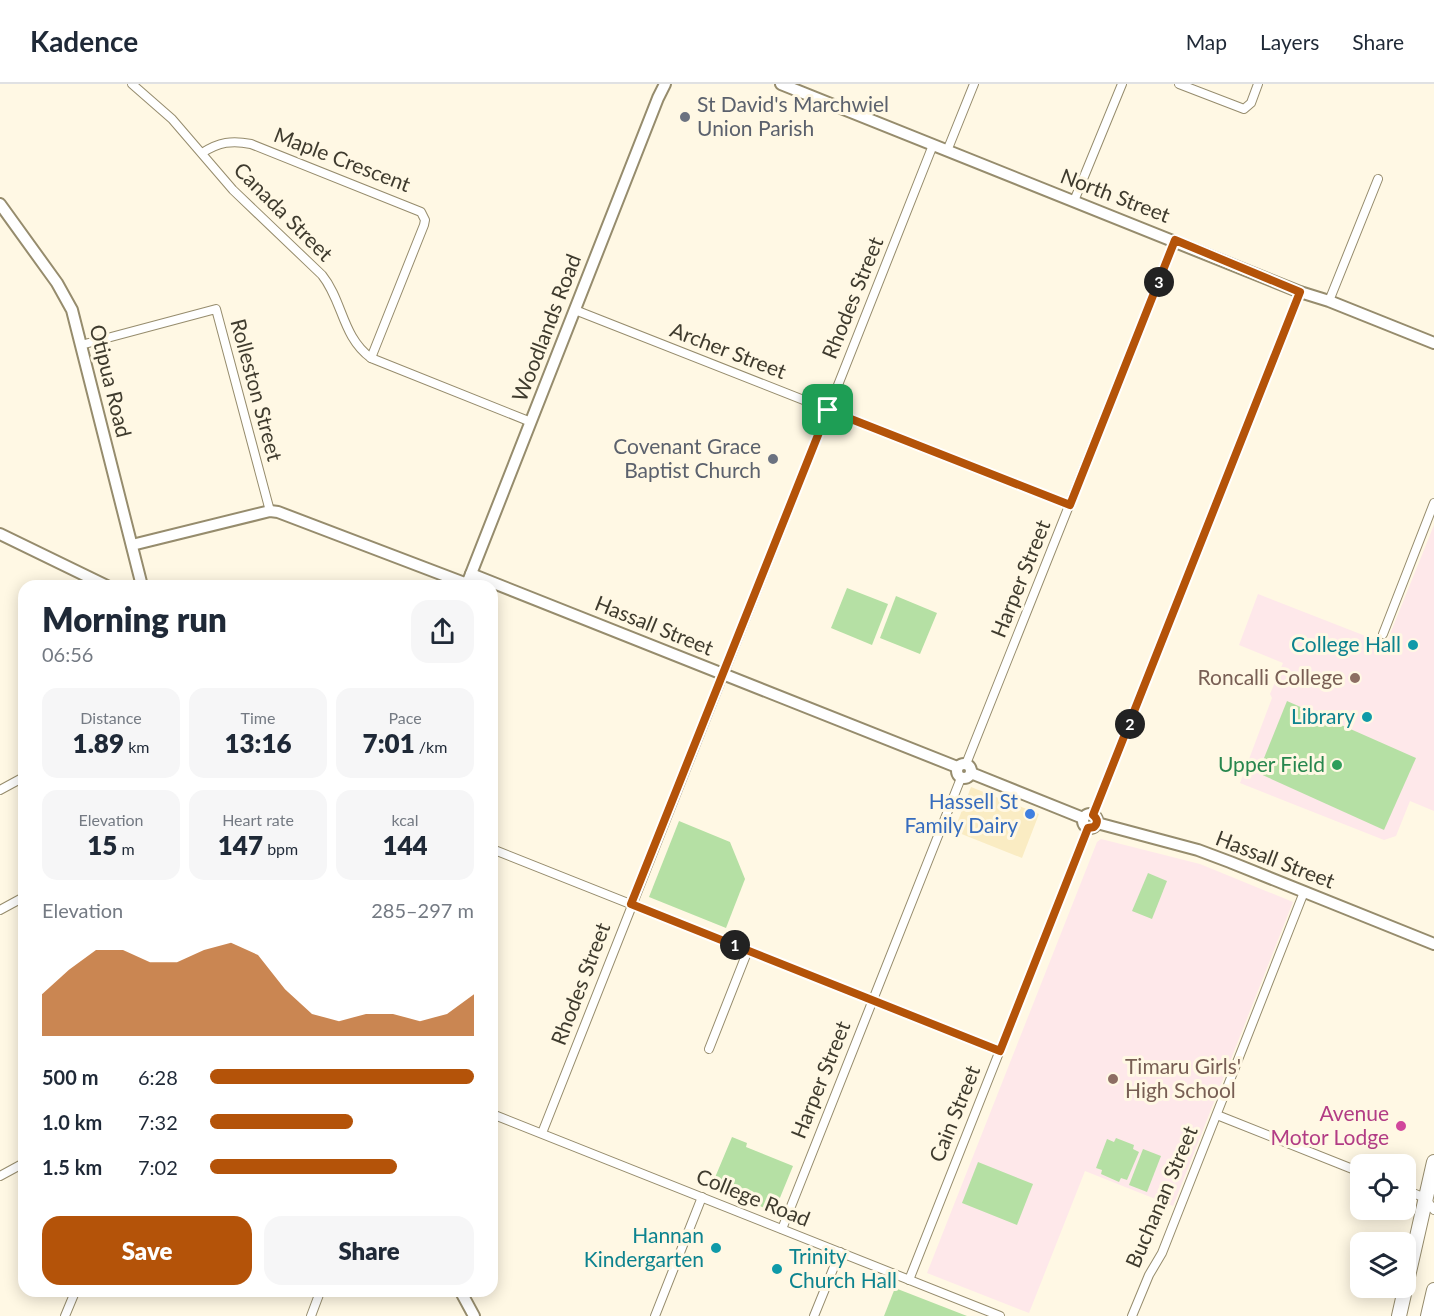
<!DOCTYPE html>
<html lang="en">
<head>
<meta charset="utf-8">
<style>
  :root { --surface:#fff; --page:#f6f6f7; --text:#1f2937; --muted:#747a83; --line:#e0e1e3; --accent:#b45309 }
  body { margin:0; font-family:Lato,sans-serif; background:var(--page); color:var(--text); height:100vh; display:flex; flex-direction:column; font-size:22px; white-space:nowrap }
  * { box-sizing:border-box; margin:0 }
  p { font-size:20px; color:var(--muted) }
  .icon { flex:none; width:33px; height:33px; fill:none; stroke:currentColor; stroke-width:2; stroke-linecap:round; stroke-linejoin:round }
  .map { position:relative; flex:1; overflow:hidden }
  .drawer { position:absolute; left:18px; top:496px; width:480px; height:717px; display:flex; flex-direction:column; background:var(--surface); border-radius:18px; box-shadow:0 3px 15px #0003 }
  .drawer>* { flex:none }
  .fabs { position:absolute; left:1350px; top:1070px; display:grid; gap:12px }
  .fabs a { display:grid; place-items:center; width:66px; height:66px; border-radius:12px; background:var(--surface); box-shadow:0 3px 15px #0003; font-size:30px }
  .pin { position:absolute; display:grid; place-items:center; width:51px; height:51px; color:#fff; margin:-26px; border-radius:12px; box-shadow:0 3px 9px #0006 }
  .km { position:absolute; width:30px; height:30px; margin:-15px; border-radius:50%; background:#222; color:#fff; font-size:16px; line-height:30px; text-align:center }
  .round { display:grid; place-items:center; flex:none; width:63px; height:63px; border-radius:18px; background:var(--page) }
  .headline { display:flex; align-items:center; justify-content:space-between; height:102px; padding:0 24px }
  h1 { font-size:33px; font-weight:800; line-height:45px }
  .metrics { display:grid; grid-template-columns:repeat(3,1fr); gap:9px; height:102px; padding:6px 24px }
  .metrics div { display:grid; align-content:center; border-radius:15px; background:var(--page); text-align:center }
  .metrics b { font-size:26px; font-weight:800 }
  .metrics small { font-size:16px; font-weight:400 }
  .metrics p { font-size:16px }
  .chart { height:168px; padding:12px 24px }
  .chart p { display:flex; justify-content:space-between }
  .chart svg { width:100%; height:108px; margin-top:6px; fill:var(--accent); opacity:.7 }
  .cta { display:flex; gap:12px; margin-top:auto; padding:12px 24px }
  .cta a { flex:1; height:69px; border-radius:18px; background:var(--accent); color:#fff; font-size:24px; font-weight:800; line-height:69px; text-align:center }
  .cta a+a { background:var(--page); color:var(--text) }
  ul { padding:0 24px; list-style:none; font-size:20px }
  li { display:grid; grid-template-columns:96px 72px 1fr; align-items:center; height:45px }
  li i { height:15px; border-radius:8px; background:var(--accent) }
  header { display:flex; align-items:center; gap:36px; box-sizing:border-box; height:84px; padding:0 30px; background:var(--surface); border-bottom:2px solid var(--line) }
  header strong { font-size:28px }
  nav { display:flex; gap:33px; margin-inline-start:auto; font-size:21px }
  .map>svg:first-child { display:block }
</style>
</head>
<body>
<header>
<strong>Kadence</strong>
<nav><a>Map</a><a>Layers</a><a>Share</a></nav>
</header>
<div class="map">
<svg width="1434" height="1232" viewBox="0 0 1434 1232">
  <rect width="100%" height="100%" fill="#fff8e4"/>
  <polygon fill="#faecc3" points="971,703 1039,730 1022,774 954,747"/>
  <g fill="#fee8ea">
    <polygon points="1434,441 1434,727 1410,717 1396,752 1384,756 1240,699 1272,614 1270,610 1283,579 1239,561 1258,510 1386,560"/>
    <polygon points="1101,755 1200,780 1293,818 1173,1122 1085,1087 1029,1229 927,1189 1097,758"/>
  </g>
  <g fill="#b5e0a4">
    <polygon points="847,504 888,520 872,561 831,544"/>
    <polygon points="896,512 937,529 920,570 880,554"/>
    <polygon points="1287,617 1416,674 1384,746 1258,689"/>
    <polygon points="679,737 730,758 745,795 726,844 649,813"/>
    <polygon points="1148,789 1167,797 1152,835 1132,827"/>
    <polygon points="732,1053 747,1059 746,1063 793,1082 777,1121 767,1125 711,1103"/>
    <polygon points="1116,1054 1134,1061 1133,1065 1139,1068 1127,1096 1121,1094 1119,1098 1101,1090 1102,1086 1096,1084 1107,1055 1114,1058"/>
    <polygon points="1143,1065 1161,1072 1147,1108 1129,1101"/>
    <polygon points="978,1078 1033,1100 1017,1141 962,1119"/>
    <polygon points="895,1204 967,1232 884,1232"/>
  </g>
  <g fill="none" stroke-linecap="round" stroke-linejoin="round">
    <g stroke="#968c6d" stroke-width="10">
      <g id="street">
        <path d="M132,0L172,35L233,106L322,191C343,217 342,253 371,274L531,338"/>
        <polyline points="1179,0 1244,25 1251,19 1258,0"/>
        <polyline points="947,67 974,0"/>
        <path d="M202,69C219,58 232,56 251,60L421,128L425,136L424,141L371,274"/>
        <polyline points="1074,117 1122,0"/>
        <polyline points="1329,217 1378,95"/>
        <polyline points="575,226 1070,421"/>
        <polyline points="81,261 216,225 270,427"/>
        <polyline points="1383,550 1434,419"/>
        <polyline points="966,680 1175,156"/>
        <polyline points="0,706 24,693"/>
        <polyline points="1093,731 1300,208"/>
        <polyline points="492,765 1000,967"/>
        <polyline points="0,826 24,813"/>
        <polyline points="709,965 748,866"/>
        <polyline points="492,1030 1000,1232"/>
        <polyline points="1217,1031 1360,1088"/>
        <polyline points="542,1049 933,61"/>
        <polyline points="0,1092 24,1079"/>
        <polyline points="1406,1106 1425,1114 1434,1126"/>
        <polyline points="782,1145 961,694"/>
        <polyline points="909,1196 1088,744"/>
        <polyline points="65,1232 75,1208"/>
        <polyline points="311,1232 320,1208"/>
        <polyline points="655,1232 702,1113"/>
        <polyline points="814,1232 840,1168"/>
        <polyline points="1132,1232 1149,1191 1162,1169 1304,808"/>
      </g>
    </g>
    <g stroke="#968c6d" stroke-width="14">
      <g id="secondary">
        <polyline points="781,0 1300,208 1329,217 1434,259"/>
        <polyline points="0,120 57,199 72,226 142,502"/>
        <polyline points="0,450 107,502"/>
        <polyline points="132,461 270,427 278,428 467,500 658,14 665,0"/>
        <polyline points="471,490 957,683"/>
        <circle cx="964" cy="687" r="7"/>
        <polyline points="971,689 1083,734"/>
        <circle cx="1090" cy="737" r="7"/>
        <polyline points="1097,739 1198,766 1230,778 1434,860"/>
        <polyline points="461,1208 474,1232"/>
      </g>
    </g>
    <g stroke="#968c6d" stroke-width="16">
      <g id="highway">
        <polyline points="1399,1232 1434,1078"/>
        <polyline points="1428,1232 1434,1206"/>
      </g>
    </g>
    <use href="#street" stroke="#fff" stroke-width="8"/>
    <use href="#secondary" stroke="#fff" stroke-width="10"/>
    <use href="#highway" stroke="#fff" stroke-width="14"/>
  </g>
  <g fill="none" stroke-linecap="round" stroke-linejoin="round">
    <g stroke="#fff" stroke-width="12">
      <path id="route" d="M1175,156L1300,208L1093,731C1098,735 1098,739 1094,743L1088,744L1000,967L631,820L828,326L1070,421Z"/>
    </g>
    <use href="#route" stroke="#b45309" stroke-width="8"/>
  </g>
  <g fill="#6b7280" stroke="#fff8e4" stroke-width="2">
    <circle cx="685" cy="33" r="6"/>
    <circle cx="773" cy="375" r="6"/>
  </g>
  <g fill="#0f9aa8" stroke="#fff8e4" stroke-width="2">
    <circle cx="1413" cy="561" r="6"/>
    <circle cx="1367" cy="633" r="6"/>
    <circle cx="716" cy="1164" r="6"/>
    <circle cx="777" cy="1185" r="6"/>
  </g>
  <g fill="#8d6e63" stroke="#fff8e4" stroke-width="2">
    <circle cx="1355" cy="594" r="6"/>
    <circle cx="1113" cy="995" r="6"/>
  </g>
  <circle fill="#2e9e5b" stroke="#fff8e4" stroke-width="2" cx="1337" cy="681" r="6"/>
  <circle fill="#3f7fe0" stroke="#fff8e4" stroke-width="2" cx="1030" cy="730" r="6"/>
  <circle fill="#d1479c" stroke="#fff8e4" stroke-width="2" cx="1401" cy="1042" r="6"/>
  <g text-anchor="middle" stroke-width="6" stroke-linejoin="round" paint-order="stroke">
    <g font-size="21" fill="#5b616d" stroke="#fff8e4" text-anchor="start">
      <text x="697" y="28">St David's Marchwiel<tspan x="697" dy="24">Union Parish</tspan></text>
      <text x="761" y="370" text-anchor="end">Covenant Grace<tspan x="761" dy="24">Baptist Church</tspan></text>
    </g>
    <g font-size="21" fill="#3f3b2e" stroke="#fff8e4">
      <text transform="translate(342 76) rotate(21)" y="7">Maple Crescent</text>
      <text transform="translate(1115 112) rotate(21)" y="7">North Street</text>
      <text transform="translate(283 128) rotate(45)" y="7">Canada Street</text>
      <text transform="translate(853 214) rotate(-68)" y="7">Rhodes Street</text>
      <text transform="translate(547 244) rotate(-69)" y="7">Woodlands Road</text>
      <text transform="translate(728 267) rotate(21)" y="7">Archer Street</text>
      <text transform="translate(110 297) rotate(76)" y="7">Otipua Road</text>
      <text transform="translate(256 306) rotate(75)" y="7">Rolleston Street</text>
      <text transform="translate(1021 495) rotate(-68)" y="7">Harper Street</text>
      <text transform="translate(654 542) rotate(22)" y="7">Hassall Street</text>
      <text transform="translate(1275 776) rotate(21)" y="7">Hassall Street</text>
      <text transform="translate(581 900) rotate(-69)" y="7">Rhodes Street</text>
      <text transform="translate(821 996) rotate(-68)" y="7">Harper Street</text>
      <text transform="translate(955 1030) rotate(-68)" y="7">Cain Street</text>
      <text transform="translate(1162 1113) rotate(-67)" y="7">Buchanan Street</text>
      <text transform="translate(753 1114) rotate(22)" y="7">College Road</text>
    </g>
    <g font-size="21" fill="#0d838f" stroke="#fff8e4" text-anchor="end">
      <text x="1401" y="568">College Hall</text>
      <text x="1355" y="640">Library</text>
      <text x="704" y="1159">Hannan<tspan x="704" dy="24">Kindergarten</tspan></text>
      <text x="789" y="1180" text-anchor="start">Trinity<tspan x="789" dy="24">Church Hall</tspan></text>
    </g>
    <g font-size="21" fill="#785e54" stroke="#fff8e4" text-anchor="end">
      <text x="1343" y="601">Roncalli College</text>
      <text x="1125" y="990" text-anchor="start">Timaru Girls'<tspan x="1125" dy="24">High School</tspan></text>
    </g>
    <g font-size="21" fill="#27864d" stroke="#fff8e4" text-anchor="end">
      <text x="1325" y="688">Upper Field</text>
    </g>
    <g font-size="21" fill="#366cbe" stroke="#fff8e4" text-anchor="end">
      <text x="1018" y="725">Hassell St<tspan x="1018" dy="24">Family Dairy</tspan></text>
    </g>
    <g font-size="21" fill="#b23c85" stroke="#fff8e4" text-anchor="end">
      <text x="1389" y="1037">Avenue<tspan x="1389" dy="24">Motor Lodge</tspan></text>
    </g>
  </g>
</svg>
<div class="fabs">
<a><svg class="icon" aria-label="locate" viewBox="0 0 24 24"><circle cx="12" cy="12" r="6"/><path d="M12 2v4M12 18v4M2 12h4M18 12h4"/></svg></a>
<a><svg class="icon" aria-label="layers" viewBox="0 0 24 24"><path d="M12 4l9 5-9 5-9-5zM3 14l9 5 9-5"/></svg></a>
</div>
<div class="pin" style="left:828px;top:326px;background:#1e9e55"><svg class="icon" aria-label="arrive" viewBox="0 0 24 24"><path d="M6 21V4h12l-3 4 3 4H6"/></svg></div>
<b class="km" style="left:735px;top:861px">1</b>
<b class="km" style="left:1130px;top:640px">2</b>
<b class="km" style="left:1159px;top:198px">3</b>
<section class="drawer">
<div class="headline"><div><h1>Morning run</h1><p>06:56</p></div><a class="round"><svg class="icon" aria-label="share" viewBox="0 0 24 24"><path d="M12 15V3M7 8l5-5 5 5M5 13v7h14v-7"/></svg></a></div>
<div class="metrics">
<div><p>Distance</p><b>1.89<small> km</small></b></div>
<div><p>Time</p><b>13:16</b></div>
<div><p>Pace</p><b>7:01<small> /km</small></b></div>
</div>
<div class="metrics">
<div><p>Elevation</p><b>15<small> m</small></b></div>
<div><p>Heart rate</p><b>147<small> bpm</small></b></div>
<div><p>kcal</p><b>144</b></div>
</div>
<div class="chart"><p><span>Elevation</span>285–297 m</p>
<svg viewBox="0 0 160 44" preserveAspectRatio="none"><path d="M0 44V27L10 17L20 9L30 9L40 14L50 14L60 9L70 6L80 11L90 25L100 35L110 38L120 35L130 35L140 38L150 35L160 27V44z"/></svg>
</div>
<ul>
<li><b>500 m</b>6:28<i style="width:100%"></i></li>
<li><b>1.0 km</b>7:32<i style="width:54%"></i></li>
<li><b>1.5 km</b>7:02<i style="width:71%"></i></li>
</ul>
<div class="cta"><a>Save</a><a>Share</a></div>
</section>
</div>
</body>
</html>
